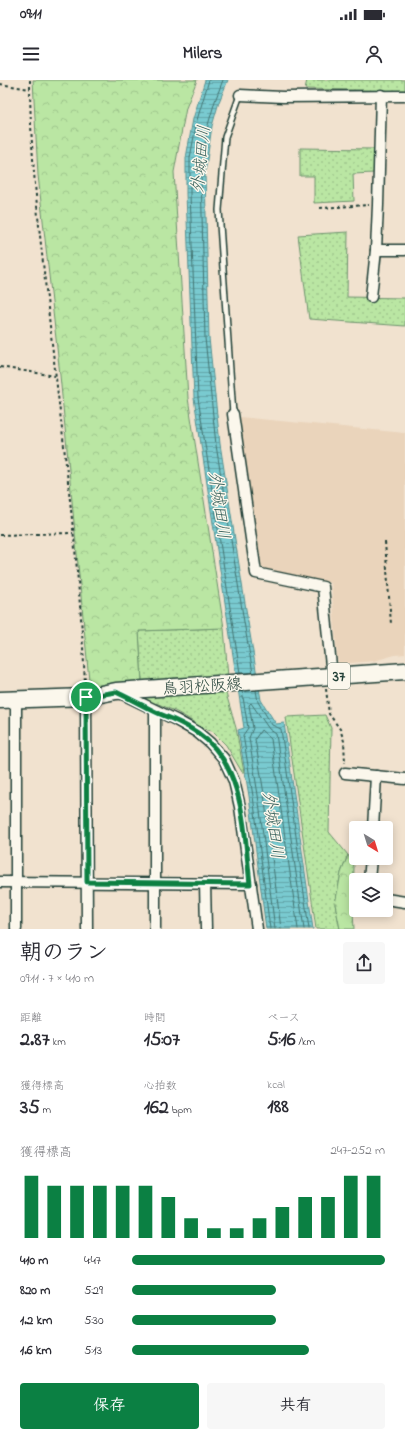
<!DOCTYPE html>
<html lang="ja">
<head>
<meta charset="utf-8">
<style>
  :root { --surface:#fff; --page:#f7f7f7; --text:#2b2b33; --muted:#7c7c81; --accent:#0b8043 }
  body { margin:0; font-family:"Indie Flower","Klee One",sans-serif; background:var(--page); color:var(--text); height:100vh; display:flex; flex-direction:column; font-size:15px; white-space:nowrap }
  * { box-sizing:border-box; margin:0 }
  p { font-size:13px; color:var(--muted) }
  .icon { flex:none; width:22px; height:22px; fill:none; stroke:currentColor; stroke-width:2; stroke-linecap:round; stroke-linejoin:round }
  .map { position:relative; height:849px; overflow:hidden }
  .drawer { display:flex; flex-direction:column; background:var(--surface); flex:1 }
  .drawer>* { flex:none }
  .needle { width:26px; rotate:142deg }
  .tools { position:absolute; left:349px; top:741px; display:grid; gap:8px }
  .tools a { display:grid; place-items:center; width:44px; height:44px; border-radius:4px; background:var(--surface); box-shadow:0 2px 10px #0003; font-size:20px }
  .pin { position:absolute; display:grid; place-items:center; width:34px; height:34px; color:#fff; margin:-17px; border:2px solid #fff; border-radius:50%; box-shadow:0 1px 4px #0007 }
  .round { display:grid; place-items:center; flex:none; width:42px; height:42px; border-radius:4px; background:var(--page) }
  .head { display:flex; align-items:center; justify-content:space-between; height:68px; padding:0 20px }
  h1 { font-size:22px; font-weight:700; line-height:30px }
  .figures { display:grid; grid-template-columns:repeat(3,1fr); gap:6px; height:68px; padding:4px 20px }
  .figures div { display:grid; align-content:center }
  .figures b { font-size:20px; font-weight:700 }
  .figures small { font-size:11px; font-weight:400 }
  .figures p { font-size:11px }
  .chart { height:112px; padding:8px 20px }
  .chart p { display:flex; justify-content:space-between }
  .chart svg { width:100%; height:72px; margin-top:4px; stroke:var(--accent); stroke-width:6 }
  .button { display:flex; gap:8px; margin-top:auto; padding:8px 20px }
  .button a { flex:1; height:46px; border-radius:4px; background:var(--accent); color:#fff; font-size:16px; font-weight:700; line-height:46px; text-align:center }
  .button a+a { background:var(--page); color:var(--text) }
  ul { padding:0 20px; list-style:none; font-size:13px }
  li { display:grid; grid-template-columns:64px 48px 1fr; align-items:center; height:30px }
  li i { height:10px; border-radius:5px; background:var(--accent) }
  .status { display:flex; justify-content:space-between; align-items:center; height:28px; padding:0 20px; background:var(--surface); direction:ltr }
  .status svg { height:11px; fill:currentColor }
  header { display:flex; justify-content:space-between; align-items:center; height:52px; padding:0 20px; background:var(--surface); font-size:18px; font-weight:700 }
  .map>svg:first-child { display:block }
</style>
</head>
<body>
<div class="status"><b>09:11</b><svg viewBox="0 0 49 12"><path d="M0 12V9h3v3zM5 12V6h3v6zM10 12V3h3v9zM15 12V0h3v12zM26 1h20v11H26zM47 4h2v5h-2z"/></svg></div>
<header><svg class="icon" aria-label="menu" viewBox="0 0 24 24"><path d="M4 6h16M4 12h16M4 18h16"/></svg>Milers<svg class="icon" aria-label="person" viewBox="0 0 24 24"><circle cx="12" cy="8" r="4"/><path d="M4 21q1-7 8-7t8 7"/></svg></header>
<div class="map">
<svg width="405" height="849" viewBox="0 0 405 849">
  <defs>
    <pattern id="grass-dots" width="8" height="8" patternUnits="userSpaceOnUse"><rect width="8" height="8" fill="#bae6a3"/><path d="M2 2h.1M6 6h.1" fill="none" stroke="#9fc68d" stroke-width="1.8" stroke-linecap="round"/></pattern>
    <pattern id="forest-crowns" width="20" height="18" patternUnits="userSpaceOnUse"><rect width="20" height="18" fill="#bae6a3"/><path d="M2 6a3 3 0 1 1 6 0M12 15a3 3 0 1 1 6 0" fill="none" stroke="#9fc68d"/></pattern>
    <pattern id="water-rules" width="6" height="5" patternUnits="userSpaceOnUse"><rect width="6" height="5" fill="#79cad0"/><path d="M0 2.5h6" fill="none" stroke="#63a5aa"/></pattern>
  </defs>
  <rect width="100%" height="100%" fill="#f1e2cf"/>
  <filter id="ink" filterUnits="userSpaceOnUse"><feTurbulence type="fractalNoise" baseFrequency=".025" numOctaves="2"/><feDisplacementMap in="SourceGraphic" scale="8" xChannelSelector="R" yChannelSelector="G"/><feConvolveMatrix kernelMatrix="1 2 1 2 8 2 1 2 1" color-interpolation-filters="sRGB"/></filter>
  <g filter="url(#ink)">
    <polygon fill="#ead4bb" points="239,337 405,353 405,574 395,575 374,581 338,584 331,503 262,490"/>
    <g fill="url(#grass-dots)" stroke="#6c926c">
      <polygon points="307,0 405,0 405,11 305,9"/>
      <polygon points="300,68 375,69 374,93 353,94 354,121 314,123 314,96 300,96"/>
      <polygon points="348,152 347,217 405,218 405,246 309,239 298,155"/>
      <polygon points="224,548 228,597 142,603 139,551"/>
      <path d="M225,610L236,648L244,692H242L226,665L212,651C202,650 192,640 182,635C174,630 165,627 156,623L154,628L134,618Z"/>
      <polygon points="325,635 331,648 329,752 348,775 341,793 335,824 340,849 316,849 286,637"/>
    </g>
    <g fill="url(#forest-crowns)" stroke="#6c926c">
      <polygon points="33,0 197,0 186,28 174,92 188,318 224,548 139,551 142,603 99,607 91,604 89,600 60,295 38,95"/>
      <polygon points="348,775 354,786 353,831 354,849 340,849 335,824 341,793"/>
    </g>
    <polygon fill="url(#water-rules)" stroke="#559292" points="205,0 228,0 219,22 212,46 205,93 209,258 220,364 248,542 261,620 276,644 284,643 313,849 266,849 249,716 238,650 244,648 197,338 194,318 186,114 186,78 193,39"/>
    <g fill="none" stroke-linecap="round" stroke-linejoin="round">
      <g stroke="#437572" stroke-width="1">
        <polyline points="209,0 197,40 190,78 190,114 198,318 240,593"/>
        <polyline points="223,0 215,21 208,45 201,93 205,258 216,365 244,542 253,593"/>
        <polyline points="256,610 258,622 272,645 281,649 309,849"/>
        <polyline points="242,611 248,648 243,655 253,716 270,849"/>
        <polyline points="275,849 258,715 249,658 253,648 249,625 251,623 269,649 276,654 304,849"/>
        <polyline points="281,849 264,714 255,659 261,650 271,659 298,849"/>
      </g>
      <g stroke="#1f3d34" stroke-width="8">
        <polyline id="service" points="233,334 219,130 225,57 240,15"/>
      </g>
      <g stroke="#1f3d34" stroke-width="13">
        <g id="minor">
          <polyline points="240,15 283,17 405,16"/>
          <polyline points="381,15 378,125 376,170 405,170"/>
          <polyline points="371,217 376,170"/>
          <polyline points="233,334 256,493 323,507 332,596"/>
          <polyline points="118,612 176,640 197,652 210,663 224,679 234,701 240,727 257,849"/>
          <polyline points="86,617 87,849"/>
          <polyline points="155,631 155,849"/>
          <polyline points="345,693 405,699"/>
          <polyline points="373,748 376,696"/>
          <polyline points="369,800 371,778"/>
          <polyline points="0,802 251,804"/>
          <polyline points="205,803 206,849"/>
          <polyline points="386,819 405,822"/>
          <polyline points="16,849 16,619"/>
        </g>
      </g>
      <g stroke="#1f3d34" stroke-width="19">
        <polyline id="primary" points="0,620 86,617 116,611 405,591"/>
      </g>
      <g stroke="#1f3d34" stroke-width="2" stroke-dasharray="3 3" stroke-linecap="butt">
        <path d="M30,0C30,74 39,146 47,219C61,347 79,475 85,604"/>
        <polyline points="0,4 30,9"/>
        <polyline points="320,128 369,125"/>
        <polyline points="0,287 55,296"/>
        <polyline points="0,455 73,453"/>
        <polyline points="385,462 391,544"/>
        <polyline points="326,609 329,634 340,649 344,661 345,683"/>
      </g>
      <use href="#service" stroke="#fbf7ec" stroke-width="5"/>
      <use href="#minor" stroke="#fbf7ec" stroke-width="10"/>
      <use href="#primary" stroke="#fbf7ec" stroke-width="16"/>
    </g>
  </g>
  <g fill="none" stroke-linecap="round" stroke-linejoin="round" filter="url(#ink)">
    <g stroke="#fff" stroke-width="8">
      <path id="route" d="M116,612C131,619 145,627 160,634C173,639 186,645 198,653C245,685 244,752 250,804L87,802L86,617Z"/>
    </g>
    <use href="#route" stroke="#0b8043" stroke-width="5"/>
  </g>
  <g text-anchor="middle" stroke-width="3" stroke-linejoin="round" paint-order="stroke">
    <rect fill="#fbf7ec" stroke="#61756b" stroke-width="1" x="328" y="583" width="22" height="26" rx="3"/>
    <g font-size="15" font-weight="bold" fill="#1f3d34">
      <text x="339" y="601">37</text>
    </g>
    <g font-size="16" fill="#1f3d34" stroke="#fbf7ec">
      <text transform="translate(202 605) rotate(-4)" y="6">鳥羽松阪線</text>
    </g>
    <g font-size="17" font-style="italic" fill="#36605b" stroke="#fbf7ec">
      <text transform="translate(200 79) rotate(-84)" y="6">外城田川</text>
      <text transform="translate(220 425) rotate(82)" y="6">外城田川</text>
      <text transform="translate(274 745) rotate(82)" y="6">外城田川</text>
    </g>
  </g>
</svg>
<div class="tools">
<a><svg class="needle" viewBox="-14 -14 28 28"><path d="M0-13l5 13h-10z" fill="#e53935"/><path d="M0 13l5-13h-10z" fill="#7c7c81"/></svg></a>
<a><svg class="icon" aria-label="layers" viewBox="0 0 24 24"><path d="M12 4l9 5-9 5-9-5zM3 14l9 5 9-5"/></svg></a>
</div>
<div class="pin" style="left:86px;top:617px;background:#1e9e55"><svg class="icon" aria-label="arrive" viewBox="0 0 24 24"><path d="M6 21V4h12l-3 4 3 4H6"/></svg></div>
</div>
<section class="drawer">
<div class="head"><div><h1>朝のラン</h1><p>09:11 · 7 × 410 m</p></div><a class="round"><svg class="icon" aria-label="share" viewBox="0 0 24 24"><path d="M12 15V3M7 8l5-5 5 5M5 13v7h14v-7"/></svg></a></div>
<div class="figures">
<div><p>距離</p><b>2.87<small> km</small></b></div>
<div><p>時間</p><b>15:07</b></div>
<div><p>ペース</p><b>5:16<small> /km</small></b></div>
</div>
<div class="figures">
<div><p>獲得標高</p><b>35<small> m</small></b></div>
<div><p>心拍数</p><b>162<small> bpm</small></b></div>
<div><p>kcal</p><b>188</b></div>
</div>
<div class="chart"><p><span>獲得標高</span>247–252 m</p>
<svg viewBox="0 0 160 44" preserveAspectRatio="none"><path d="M5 44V6M15 44V12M25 44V12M35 44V12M45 44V12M55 44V12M65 44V19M75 44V32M85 44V38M95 44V38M105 44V32M115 44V25M125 44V19M135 44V19M145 44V6M155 44V6"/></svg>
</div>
<ul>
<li><b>410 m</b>4:47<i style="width:100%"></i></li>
<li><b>820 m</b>5:29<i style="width:57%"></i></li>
<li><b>1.2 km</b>5:30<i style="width:57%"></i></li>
<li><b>1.6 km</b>5:13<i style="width:70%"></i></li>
</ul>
<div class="button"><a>保存</a><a>共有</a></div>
</section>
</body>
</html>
